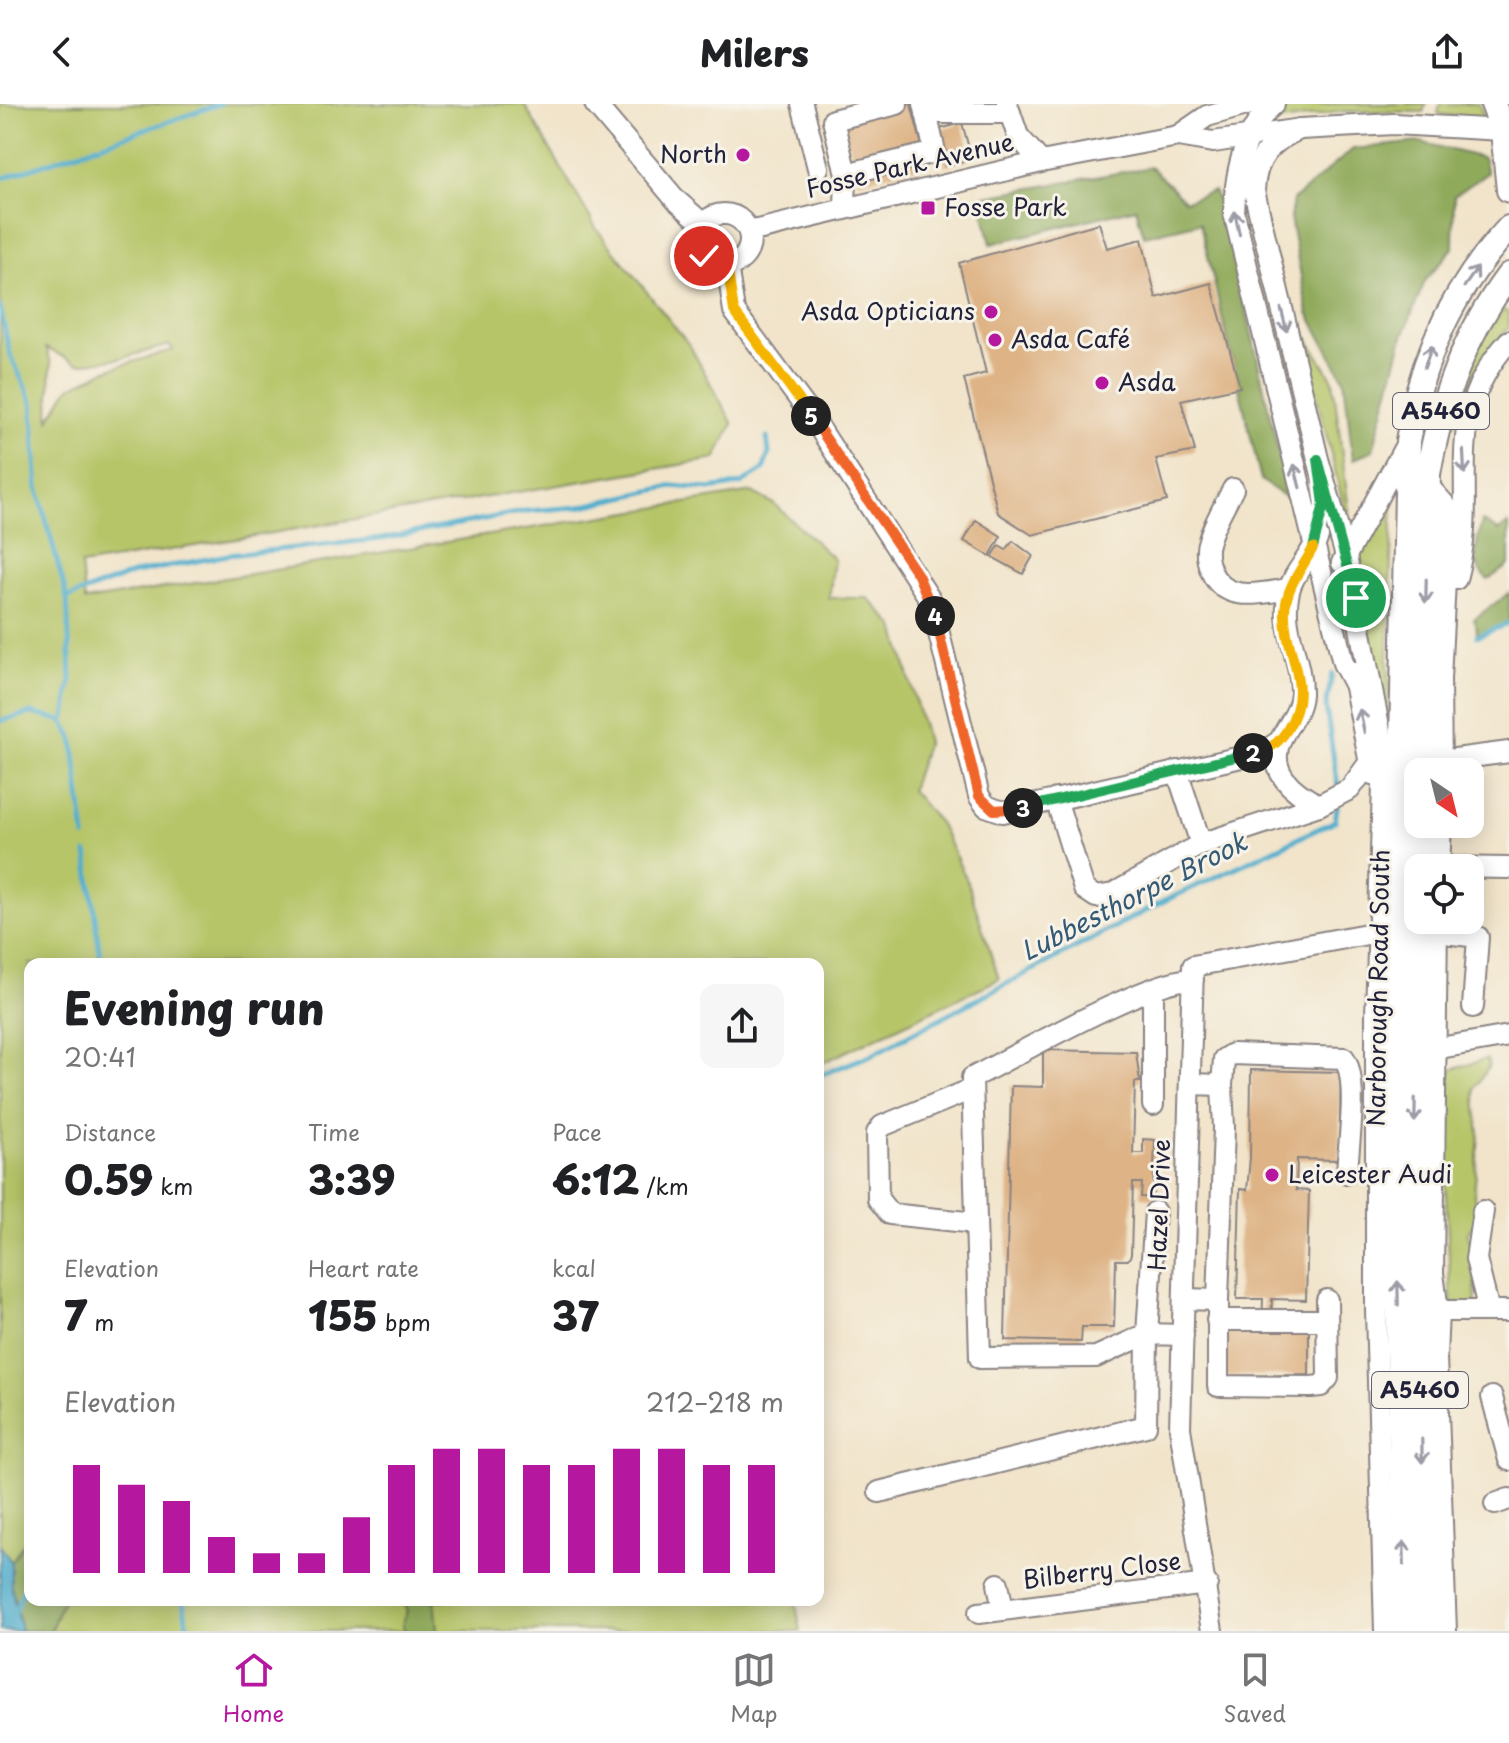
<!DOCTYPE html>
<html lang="en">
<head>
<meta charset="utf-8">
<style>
  :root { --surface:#fff; --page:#f6f6f6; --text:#202124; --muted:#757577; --line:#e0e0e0; --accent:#b5179e }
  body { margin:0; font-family:"Playpen Sans",sans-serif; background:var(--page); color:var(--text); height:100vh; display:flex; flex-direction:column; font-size:30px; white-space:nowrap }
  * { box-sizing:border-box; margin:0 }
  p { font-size:26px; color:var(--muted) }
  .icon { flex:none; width:44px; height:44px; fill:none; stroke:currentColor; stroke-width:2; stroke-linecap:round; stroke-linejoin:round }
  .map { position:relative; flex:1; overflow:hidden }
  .details { position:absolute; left:24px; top:854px; width:800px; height:648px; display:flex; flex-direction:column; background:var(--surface); border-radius:16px; box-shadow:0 4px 20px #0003 }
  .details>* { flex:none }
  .needle { width:52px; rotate:145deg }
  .fabs { position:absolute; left:1404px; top:654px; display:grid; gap:16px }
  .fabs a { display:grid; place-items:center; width:80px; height:80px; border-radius:16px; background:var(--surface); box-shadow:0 4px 20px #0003; font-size:40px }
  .pin { position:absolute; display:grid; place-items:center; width:68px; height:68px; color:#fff; margin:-34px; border:4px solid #fff; border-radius:50%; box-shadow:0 2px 8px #0007 }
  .km { position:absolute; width:40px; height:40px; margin:-20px; border-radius:50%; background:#222; color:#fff; font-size:22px; line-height:40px; text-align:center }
  .round { display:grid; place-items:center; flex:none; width:84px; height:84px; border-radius:16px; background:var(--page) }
  .headline { display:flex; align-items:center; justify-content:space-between; height:136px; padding:0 40px }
  h1 { font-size:44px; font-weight:800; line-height:60px }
  .stats { display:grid; grid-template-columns:repeat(3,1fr); gap:12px; height:136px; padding:8px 40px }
  .stats div { display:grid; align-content:center }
  .stats b { font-size:40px; font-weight:800 }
  .stats small { font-size:22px; font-weight:400 }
  .stats p { font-size:22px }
  .chart { height:224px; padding:16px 40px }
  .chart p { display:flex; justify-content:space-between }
  .chart svg { width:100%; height:144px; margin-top:8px; stroke:var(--accent); stroke-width:6 }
  header { display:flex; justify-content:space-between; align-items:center; height:104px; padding:0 40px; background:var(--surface); font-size:36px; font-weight:800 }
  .menu { display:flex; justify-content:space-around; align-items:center; height:112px; border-top:2px solid var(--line); background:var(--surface); font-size:22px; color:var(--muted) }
  .menu a { display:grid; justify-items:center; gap:4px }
  .menu .selected { color:var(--accent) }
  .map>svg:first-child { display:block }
</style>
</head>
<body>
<header><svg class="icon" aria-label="back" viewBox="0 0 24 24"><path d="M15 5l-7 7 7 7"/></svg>Milers<svg class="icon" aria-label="share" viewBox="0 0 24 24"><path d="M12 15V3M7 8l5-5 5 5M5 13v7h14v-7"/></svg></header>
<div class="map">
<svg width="1509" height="1527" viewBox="0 0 1509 1527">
  <rect width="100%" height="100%" fill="#f7f3e8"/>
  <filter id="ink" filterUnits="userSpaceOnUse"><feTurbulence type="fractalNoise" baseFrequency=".0125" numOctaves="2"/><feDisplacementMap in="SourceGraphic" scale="16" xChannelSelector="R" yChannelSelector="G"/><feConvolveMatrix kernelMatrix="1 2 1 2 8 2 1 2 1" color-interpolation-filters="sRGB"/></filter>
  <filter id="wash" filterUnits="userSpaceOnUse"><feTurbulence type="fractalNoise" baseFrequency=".006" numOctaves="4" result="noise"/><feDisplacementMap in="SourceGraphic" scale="32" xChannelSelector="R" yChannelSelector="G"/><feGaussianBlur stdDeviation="1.8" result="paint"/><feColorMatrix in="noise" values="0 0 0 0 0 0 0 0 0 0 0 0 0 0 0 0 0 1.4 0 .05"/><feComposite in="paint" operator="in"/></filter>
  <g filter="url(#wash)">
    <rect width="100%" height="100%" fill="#f1e4ca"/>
    <g fill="#b6c567" stroke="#6c7451" stroke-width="2" fill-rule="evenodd">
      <path d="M0,0H524L596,124L690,242L733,320L715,355L81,461L85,497L752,388L774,400L834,455L829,494H868L895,523L927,638L911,686L940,720L966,774L999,875L818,961V860H30V1430L11,1458L0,1441ZM170,241L173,246L106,266L69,284L49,316L51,259L46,244L78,260L122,254Z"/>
      <polygon points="1299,0 1426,0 1423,8 1343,7 1272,19 1282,4"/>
      <polygon points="1440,0 1479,0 1485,16 1438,10"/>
      <polygon points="1503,205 1509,209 1509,222 1475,268 1454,320 1449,319 1464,263"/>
      <polygon points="1299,220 1333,276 1349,407 1346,412"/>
      <polygon points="1393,389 1388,555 1391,650 1357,453"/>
      <polygon points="1487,955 1489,962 1474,985 1479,1030 1474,1091 1478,1115 1467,1130 1474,1144 1476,1207 1451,1200 1441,980 1453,965"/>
      <polygon points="63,1496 401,1496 407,1507 403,1521 405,1527 50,1527"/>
      <polygon points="434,1496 795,1496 801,1527 437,1527"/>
    </g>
    <g fill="#90aa5c" stroke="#59664c" stroke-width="2">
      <polygon points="1420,38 1483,54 1487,69 1454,92 1453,144 1425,177 1403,232 1373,346 1353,356 1344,275 1308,209 1290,114 1293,96 1353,45"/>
      <polygon points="1151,63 1185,97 1214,87 1226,115 1289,396 1261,376 1200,119 1144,132 1136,104 991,140 980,93"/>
      <path d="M1482,417L1499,427L1509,419V461L1488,476C1468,459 1477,440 1482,417Z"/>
      <polygon points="1509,489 1509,519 1477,532 1474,515"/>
      <polygon points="30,1430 30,1496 63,1496 50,1527 21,1527 11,1481 11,1458"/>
      <polygon points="401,1496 434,1496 437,1527 405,1527 402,1521 407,1507"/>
    </g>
    <polygon fill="#4fadcd" stroke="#386884" stroke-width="2" points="0,1441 11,1458 11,1481 21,1527 0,1527"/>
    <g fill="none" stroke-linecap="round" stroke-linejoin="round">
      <g stroke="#4fadcd" stroke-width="5">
        <polyline points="0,75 220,0"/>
        <polyline points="0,203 10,250 32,298 38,386 67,494"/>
        <polyline points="1477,532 1509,519"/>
        <polyline points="1332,570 1326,604 1338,683"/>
        <polyline points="0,617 31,609 63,617 65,614 71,574 67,494 135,469 228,451 381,435 526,407 579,403 672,382 709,385 741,380 763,366 769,349 767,334"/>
        <polyline points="63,617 73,635 85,733"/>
        <polyline points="87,749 101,860"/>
        <polyline points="818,972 871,951 1162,798 1335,717 1338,697"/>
        <polyline points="183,1496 188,1527"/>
        <polyline points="15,1508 30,1468"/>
      </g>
    </g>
    <g id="blocks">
      <g fill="#deb486">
        <polygon points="885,0 911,0 927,61 858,78 841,11"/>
        <polygon points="962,19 972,55 945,62 936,26"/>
        <polygon points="1099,119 1107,144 1142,135 1156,194 1211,179 1240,283 1181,296 1195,347 1156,355 1167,397 1032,431 998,409 964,275 986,269 959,159"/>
        <polygon points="976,416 1001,432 990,452 964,437"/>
        <polygon points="1013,437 1033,452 1023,470 992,453 999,442 1006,446"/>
        <polygon points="1043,946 1136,948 1140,978 1135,978 1133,1049 1143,1049 1143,1035 1155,1036 1153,1094 1141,1093 1142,1079 1133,1079 1131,1151 1128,1156 1116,1156 1114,1223 1082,1223 1081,1238 1005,1236 1011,982 1043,983"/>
        <polygon points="1251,966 1341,968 1339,1056 1297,1055 1296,1086 1309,1087 1306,1196 1272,1195 1271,1224 1309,1224 1309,1271 1226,1272 1226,1224 1262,1224 1263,1195 1237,1195 1240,1085 1247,1086 1250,1054"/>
      </g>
    </g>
  </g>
  <g filter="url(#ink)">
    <use href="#blocks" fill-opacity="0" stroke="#8a8382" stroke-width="2"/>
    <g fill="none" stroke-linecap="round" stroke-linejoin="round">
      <g stroke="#8a8382" stroke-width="24">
        <g id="minor">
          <polyline points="595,0 676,96 703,120"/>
          <polyline points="802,0 818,64"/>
          <polyline points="1007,0 1018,32 1041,58"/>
          <path d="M1274,0C1243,27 1235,70 1234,109L1343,559L1355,582"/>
          <polyline points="926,9 1010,9"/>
          <path d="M1300,25C1271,37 1255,54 1254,87L1318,355L1346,452L1384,648L1376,912V1206L1385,1527"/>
          <polyline points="1178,32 1207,12 1250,0"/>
          <polyline points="846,70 935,48 924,0"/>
          <polyline points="845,103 846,70 833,16 897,0"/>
          <circle cx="724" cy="136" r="26"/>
          <polyline points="749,128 1041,58 1178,32 1213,38 1300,25 1394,20 1503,26"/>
          <polyline points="727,161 734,207 811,311 931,497 979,692 986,702 1003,708 1263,648 1280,637"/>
          <polyline points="1421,374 1446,402 1448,418 1440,575 1441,668"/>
          <path d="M1233,385C1225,401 1214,419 1209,436C1205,446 1207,457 1211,467C1225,500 1262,489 1289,485"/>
          <path d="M1318,433C1311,453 1293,468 1289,487C1280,525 1302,554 1301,590C1300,608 1288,620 1281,635C1266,667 1293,688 1319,701"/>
          <polyline points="1342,459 1407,339"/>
          <path d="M1456,475C1481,384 1437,317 1509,237"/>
          <polyline points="1352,568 1372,670"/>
          <polyline points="1440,657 1509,648"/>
          <polyline points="1177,667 1201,740"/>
          <polyline points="1056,695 1084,785 1096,793 1113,790 1201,740 1319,701 1350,685 1369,659"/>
          <polyline points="1439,763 1509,764"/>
          <polyline points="1439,764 1441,720"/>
          <polyline points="1437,816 1433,1169 1438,1207 1436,1253 1446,1527"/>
          <polyline points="1436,828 1478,833 1473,903"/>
          <polyline points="1153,885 1153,1001"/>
          <polyline points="1434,945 1509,932"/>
          <polyline points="1190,980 1222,981 1224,1024 1218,1196"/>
          <path d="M1222,981L1224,955L1232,950L1344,954C1359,976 1348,1042 1347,1069"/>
          <polyline points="972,985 882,1022 877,1029 878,1095 890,1110 976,1119"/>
          <polyline points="1483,1107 1476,1155 1489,1207"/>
          <path d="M1155,1108L1147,1230L1096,1253L980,1254L972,974C1015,952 1153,873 1193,875"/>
          <polyline points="1184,1195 1218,1196 1218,1282 1311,1283 1321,1282 1328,1274 1327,1196"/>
          <polyline points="1438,1207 1509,1207"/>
          <polyline points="1217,1216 1327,1216"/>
          <polyline points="1492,1293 1509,1356"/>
          <polyline points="879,1388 1146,1322 1147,1230 1183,1231"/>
          <polyline points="1495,1400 1509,1395"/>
          <polyline points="998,1480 1003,1506"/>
          <polyline points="979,1509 1207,1480"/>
          <polyline points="1212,1527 1180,1324 1193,862 1378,828"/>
        </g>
      </g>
      <g stroke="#8a8382" stroke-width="28">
        <g id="major">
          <polyline points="1493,0 1503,26 1509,86"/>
          <path d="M1422,668L1428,370C1441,296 1464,231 1509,171"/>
          <polyline points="1420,764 1421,720"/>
          <polyline points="1419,816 1414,1045 1426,1527"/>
          <path d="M1406,1527L1394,1042L1408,337C1420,256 1453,184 1509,124"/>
        </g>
      </g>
      <use href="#minor" stroke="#fff" stroke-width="20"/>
      <use href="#major" stroke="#fff" stroke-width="24"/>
    </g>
    <defs><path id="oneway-shaft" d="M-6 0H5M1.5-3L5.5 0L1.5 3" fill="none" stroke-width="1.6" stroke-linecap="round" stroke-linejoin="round" transform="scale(2)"/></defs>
    <g stroke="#9c9ca7">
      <use href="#oneway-shaft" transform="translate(1237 119) rotate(-102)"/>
      <use href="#oneway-shaft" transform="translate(1471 173) rotate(-55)"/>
      <use href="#oneway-shaft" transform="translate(1284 216) rotate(76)"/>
      <use href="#oneway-shaft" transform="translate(1428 253) rotate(-71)"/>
      <use href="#oneway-shaft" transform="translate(1464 358) rotate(87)"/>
      <use href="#oneway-shaft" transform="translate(1297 372) rotate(-104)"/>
      <use href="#oneway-shaft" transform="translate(1426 487) rotate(91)"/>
      <use href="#oneway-shaft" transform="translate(1362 617) rotate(-101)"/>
      <use href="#oneway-shaft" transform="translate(1415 1006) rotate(91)"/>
      <use href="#oneway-shaft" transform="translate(1398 1189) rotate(-91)"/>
      <use href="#oneway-shaft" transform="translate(1422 1347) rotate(89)"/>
      <use href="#oneway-shaft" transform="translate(1404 1449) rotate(-91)"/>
    </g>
  </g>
  <g fill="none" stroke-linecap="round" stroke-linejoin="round" filter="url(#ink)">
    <g stroke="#fff" stroke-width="16">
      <polyline id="split-1" points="1313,444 1324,400 1318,355 1356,494"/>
    </g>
    <g stroke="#fff" stroke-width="16">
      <path id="split-2" d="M1253,649C1269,647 1279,639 1287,626C1316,580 1283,551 1285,506C1287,481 1302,465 1313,444"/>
    </g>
    <g stroke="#fff" stroke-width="16">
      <polyline id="split-3" points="1023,704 1253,649"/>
    </g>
    <g stroke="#fff" stroke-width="16">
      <polyline id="split-4" points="935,512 979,692 994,706 1023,704"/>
    </g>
    <g stroke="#fff" stroke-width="16">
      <polyline id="split-5" points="811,312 918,471 935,512"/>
    </g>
    <g stroke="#fff" stroke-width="16">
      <polyline id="split-6" points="704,152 727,161 734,207 811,312"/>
    </g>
    <use href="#split-1" stroke="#22a559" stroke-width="10"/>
    <use href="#split-2" stroke="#f5b400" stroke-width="10"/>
    <use href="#split-3" stroke="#22a559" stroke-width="10"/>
    <use href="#split-4" stroke="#f0652b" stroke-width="10"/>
    <use href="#split-5" stroke="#f0652b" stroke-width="10"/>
    <use href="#split-6" stroke="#f5b400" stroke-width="10"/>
  </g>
  <g fill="#b5179e" stroke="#f7f3e8" stroke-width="3">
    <circle cx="743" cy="51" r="8"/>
    <rect x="920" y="96" width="16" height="16" rx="4"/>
    <circle cx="991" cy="208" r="8"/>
    <circle cx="995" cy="236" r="8"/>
    <circle cx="1102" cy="279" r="8"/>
    <circle cx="1272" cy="1071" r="8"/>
  </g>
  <g text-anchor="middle" stroke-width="6" stroke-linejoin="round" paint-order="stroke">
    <g fill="#f7f3e8" stroke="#62616f" stroke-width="2">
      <rect x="1393" y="289" width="96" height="36" rx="6"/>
      <rect x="1372" y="1268" width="96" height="36" rx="6"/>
    </g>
    <g font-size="22" font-weight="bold" fill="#22223b">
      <text x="1441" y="315">A5460</text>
      <text x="1420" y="1294">A5460</text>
    </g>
    <g font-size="24" fill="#22223b" stroke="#f7f3e8" text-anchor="start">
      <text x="727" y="59" text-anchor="end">North</text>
      <text x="944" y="112">Fosse Park</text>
      <text x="975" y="216" text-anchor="end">Asda Opticians</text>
      <text x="1011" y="244">Asda Café</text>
      <text x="1118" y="287">Asda</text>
      <text x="1288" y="1079">Leicester Audi</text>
    </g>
    <g font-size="24" fill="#22223b" stroke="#f7f3e8">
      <text transform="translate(910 62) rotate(-13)" y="8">Fosse Park Avenue</text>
      <text transform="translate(1379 884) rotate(-89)" y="8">Narborough Road South</text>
      <text transform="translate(1160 1101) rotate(-88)" y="8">Hazel Drive</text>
      <text transform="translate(1102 1467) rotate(-7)" y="8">Bilberry Close</text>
    </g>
    <g font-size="26" font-style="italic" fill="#345a75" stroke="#f7f3e8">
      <text transform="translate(1134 793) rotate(-27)" y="9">Lubbesthorpe Brook</text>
    </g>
  </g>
</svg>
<div class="fabs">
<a><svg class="needle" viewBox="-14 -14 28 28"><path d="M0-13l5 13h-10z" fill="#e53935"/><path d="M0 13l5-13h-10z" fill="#757577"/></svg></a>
<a><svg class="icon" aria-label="locate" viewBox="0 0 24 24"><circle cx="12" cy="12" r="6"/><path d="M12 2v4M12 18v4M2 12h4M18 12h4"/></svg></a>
</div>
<div class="pin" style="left:1356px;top:494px;background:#1e9e55"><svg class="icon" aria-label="arrive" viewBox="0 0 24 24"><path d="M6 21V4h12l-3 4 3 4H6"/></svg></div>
<div class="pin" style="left:704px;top:152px;background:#d93025"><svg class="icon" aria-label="check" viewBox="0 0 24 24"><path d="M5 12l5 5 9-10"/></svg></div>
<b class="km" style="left:1253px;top:649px">2</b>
<b class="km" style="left:1023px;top:704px">3</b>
<b class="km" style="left:935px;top:512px">4</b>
<b class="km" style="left:811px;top:312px">5</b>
<section class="details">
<div class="headline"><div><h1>Evening run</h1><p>20:41</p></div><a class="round"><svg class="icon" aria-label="share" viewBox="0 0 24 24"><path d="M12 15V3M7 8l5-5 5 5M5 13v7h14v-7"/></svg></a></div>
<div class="stats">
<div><p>Distance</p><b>0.59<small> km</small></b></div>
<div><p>Time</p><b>3:39</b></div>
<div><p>Pace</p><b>6:12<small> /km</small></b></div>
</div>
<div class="stats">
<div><p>Elevation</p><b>7<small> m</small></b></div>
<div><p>Heart rate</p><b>155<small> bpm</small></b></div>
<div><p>kcal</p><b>37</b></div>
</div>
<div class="chart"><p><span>Elevation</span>212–218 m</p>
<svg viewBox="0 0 160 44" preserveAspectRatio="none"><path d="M5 44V11M15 44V17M25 44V22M35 44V33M45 44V38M55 44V38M65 44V27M75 44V11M85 44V6M95 44V6M105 44V11M115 44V11M125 44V6M135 44V6M145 44V11M155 44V11"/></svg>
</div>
</section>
</div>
<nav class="menu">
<a class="selected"><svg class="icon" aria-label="home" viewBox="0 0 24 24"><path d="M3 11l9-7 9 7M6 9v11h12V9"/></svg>Home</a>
<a><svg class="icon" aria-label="map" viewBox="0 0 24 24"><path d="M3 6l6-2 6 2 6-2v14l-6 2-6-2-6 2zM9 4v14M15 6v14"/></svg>Map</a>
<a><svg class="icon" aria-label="saved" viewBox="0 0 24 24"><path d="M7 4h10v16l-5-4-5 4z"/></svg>Saved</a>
</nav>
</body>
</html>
